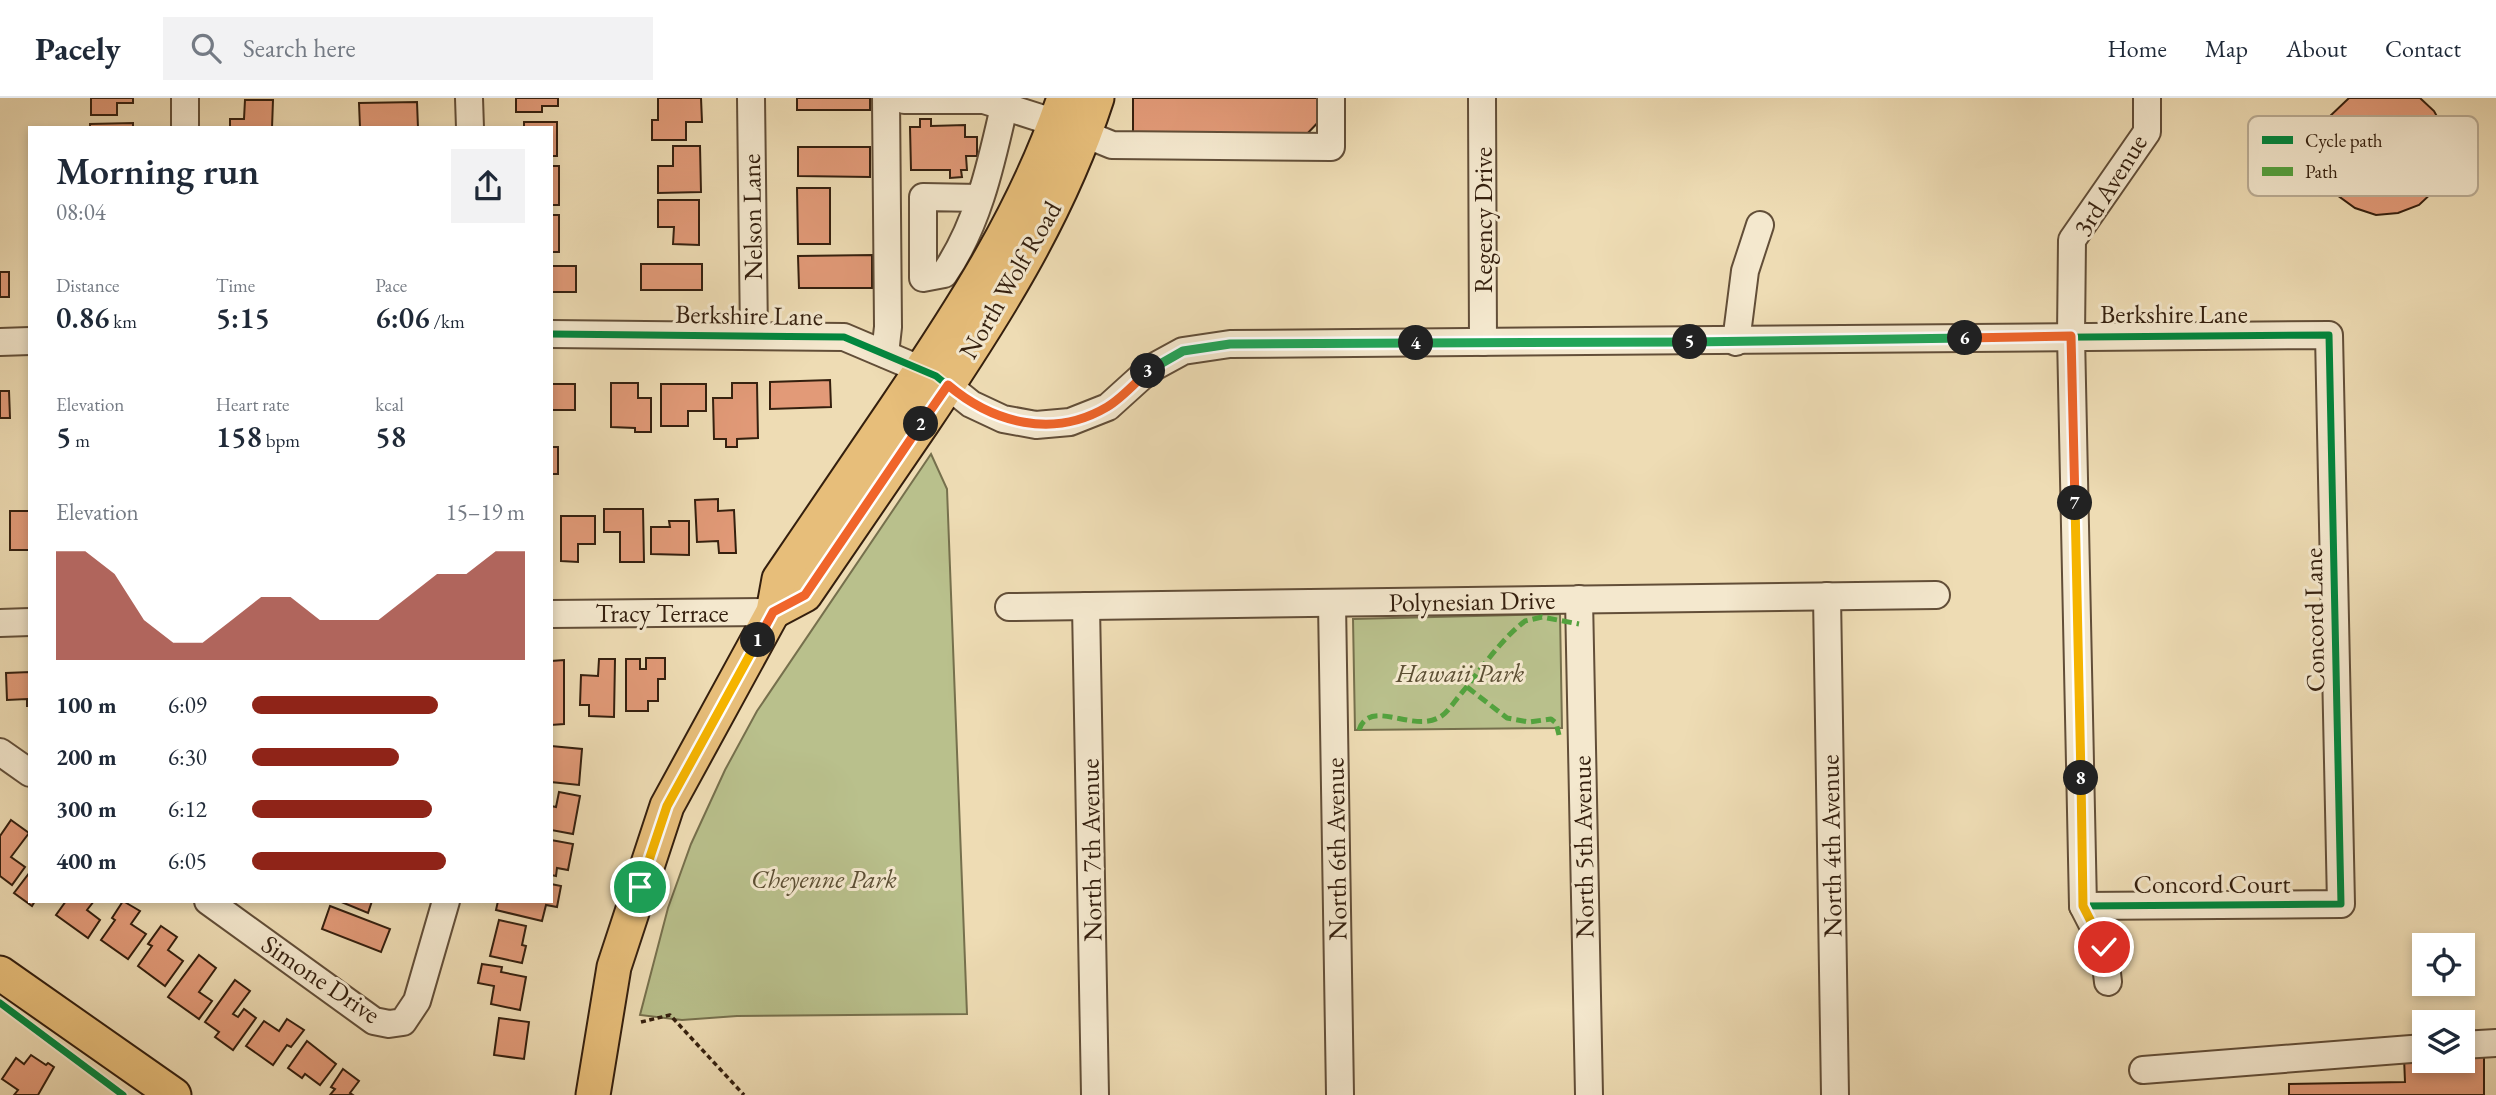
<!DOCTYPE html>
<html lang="en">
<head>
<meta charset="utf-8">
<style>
  :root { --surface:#fff; --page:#f2f2f3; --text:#1f2937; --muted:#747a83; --line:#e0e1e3; --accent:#8f2418 }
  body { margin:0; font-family:"EB Garamond",serif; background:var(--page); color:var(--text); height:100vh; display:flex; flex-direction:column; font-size:26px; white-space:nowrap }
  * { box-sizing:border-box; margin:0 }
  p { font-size:23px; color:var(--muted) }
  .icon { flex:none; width:38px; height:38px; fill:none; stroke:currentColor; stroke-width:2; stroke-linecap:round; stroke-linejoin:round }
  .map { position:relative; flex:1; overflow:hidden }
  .panel { position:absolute; left:28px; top:28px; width:525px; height:777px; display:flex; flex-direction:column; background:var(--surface); border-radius:0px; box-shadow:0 4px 10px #0003 }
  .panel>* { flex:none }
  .fabs { position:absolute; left:2412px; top:835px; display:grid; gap:14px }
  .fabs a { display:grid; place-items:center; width:63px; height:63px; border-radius:0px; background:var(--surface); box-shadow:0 4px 10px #0003; font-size:35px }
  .pin { position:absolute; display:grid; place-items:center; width:60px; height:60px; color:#fff; margin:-30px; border:4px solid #fff; border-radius:50%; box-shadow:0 2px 7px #0007 }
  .km { position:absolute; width:35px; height:35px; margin:-18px; border-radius:50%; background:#222; color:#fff; font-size:19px; line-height:35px; text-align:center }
  .round { display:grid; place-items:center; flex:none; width:74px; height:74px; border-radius:0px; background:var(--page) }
  .overview { display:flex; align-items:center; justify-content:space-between; height:119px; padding:0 28px }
  h1 { font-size:38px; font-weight:600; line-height:52px }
  .metrics { display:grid; grid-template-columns:repeat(3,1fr); gap:10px; height:119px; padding:7px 28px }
  .metrics div { display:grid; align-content:center }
  .metrics b { font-size:30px; font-weight:600 }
  .metrics small { font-size:19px; font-weight:400 }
  .metrics p { font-size:19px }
  .chart { height:196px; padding:14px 28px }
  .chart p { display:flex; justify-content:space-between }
  .chart svg { width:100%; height:126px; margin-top:7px; fill:var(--accent); opacity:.7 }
  ul { padding:0 28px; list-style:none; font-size:23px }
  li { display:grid; grid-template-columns:112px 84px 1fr; align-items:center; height:52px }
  li i { height:18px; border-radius:9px; background:var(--accent) }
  header { display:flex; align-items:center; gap:42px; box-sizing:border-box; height:98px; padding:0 35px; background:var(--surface); border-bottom:2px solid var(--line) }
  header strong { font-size:33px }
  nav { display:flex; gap:38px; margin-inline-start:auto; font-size:24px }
  .search { width:490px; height:63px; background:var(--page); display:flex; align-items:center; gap:18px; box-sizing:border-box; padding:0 24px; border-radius:0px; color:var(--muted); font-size:26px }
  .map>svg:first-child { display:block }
</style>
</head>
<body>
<header>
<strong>Pacely</strong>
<div class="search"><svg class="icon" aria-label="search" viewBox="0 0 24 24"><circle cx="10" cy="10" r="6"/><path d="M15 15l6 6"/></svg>Search here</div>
<nav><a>Home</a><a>Map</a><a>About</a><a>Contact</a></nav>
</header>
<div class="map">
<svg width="2496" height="997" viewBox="0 0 2496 997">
  <rect width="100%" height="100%" fill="#eedcb4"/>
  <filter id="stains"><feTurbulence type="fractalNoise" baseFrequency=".00286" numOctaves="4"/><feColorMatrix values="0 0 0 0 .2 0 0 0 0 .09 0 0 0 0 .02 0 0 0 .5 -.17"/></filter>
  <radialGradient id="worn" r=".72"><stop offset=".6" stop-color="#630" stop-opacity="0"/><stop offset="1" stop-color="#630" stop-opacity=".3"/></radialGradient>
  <g fill="#b9c08c" stroke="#76704d" stroke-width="2">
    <polygon points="931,356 947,391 967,916 737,918 682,922 640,917 668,810 691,746 725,672 757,613"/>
    <polygon points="1560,516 1562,630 1355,632 1353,521"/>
  </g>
  <g fill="#e29a78" stroke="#341f0e" stroke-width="2">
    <polygon points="91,0 133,0 133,5 117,5 117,17 91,17"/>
    <polygon points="516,0 558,0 558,8 542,8 542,14 516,14"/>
    <polygon points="658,0 701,0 702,24 686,24 686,42 652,42 652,22 658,22"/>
    <rect x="797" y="0" width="73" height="12"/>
    <polygon points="1133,0 1324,0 1325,17 1305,38 1133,41"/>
    <polygon points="2349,0 2420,0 2434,13 2444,31 2448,51 2445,73 2435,92 2419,107 2398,115 2376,117 2355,110 2337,97 2325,79 2320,58 2321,38 2329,19"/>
    <polygon points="245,2 273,2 272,30 230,30 230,21 244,21"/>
    <polygon points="417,4 418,30 360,30 359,5"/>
    <polygon points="920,21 931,21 931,28 965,27 965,39 977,39 977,58 966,58 967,72 961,72 962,79 950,80 950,72 911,72 910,29 920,29"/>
    <polygon points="524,24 557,24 557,58 551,58 551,30 524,30"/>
    <polygon points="133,25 133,30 90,30 90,26"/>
    <polygon points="673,48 700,48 701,94 658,95 658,68 673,68"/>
    <polygon points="798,49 870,49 870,79 798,78"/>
    <rect x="551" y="68" width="8" height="39"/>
    <polygon points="797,90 830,90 830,146 798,146"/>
    <polygon points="658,102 699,102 699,147 673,146 674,129 658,129"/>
    <rect x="551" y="117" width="8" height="37"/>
    <polygon points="872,157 872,190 799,190 798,158"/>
    <rect x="641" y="166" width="61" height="26"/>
    <rect x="551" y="168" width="25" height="26"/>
    <rect x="0" y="174" width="9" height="25"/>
    <polygon points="830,282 831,309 770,311 770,284"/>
    <polygon points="611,285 638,285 638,300 651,300 651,334 635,334 635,330 611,329"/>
    <polygon points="732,285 757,285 758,340 737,341 737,349 726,349 726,341 714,341 713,300 732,300"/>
    <rect x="551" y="286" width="24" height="26"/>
    <polygon points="661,286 706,286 706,313 688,313 688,328 661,328"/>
    <polygon points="0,293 9,293 10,320 0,320"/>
    <rect x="551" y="349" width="7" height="27"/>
    <polygon points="718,401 718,413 734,412 736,455 719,455 718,443 697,444 695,402"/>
    <polygon points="604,411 643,411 644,464 620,464 620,434 604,434"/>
    <polygon points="10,413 30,413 30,466 30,452 10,452"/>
    <polygon points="561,418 595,418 595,446 578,446 578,464 561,463"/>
    <polygon points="669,423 689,423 689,457 651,456 651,429 670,429"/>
    <polygon points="646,560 665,560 665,581 658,581 658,603 648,603 648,613 626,613 626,561 640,561 640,571 646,571"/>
    <polygon points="599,561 615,561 614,619 589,618 589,607 580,607 581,577 598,578"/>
    <polygon points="564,562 564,626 551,627 551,563"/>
    <polygon points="30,574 30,608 27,608 27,601 7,602 6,575"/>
    <polygon points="551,648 582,651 579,687 551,684"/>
    <polygon points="559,694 580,698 573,736 551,732 551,708 556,709"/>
    <polygon points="11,722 29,735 11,759 25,769 12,787 0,778 0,738"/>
    <polygon points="551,742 573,746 568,772 557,770 556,778 551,777"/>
    <polygon points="30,774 30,803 35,803 32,808 14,795"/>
    <polygon points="551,786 561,788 557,809 546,807 542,823 496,812 498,803 551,803"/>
    <polygon points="66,803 94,803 87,812 100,822 88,840 56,817"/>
    <polygon points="123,803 140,813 131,826 146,836 128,861 101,842 115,822 112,820"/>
    <polygon points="339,803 372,803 368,815"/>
    <polygon points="330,808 390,831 381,854 322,831"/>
    <polygon points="499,822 526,828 522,847 526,848 522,865 490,858"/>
    <polygon points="161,828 177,839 168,852 183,863 165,888 138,868 152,848 148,846"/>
    <polygon points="199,857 216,870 199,894 212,903 199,921 168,899"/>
    <polygon points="482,866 502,869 501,874 526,879 520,912 491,906 494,888 478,885"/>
    <polygon points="235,882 250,893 233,916 238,919 244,911 256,920 233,952 215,939 219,934 205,924"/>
    <polygon points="499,920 529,924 524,961 494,957"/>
    <polygon points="287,921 304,932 291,949 287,947 273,967 246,948 264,923 279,933"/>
    <polygon points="307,943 336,966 320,987 305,976 302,980 288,970"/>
    <polygon points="31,957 46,967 48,965 54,969 38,997 14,997 18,992 2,981 16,960 24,966"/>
    <polygon points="2484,957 2484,997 2289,997 2289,986 2405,984 2404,959 2424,962 2462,962 2462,958"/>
    <polygon points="343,971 359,983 350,995 353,997 330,997 335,991 331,989"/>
  </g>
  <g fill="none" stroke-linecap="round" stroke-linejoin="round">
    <g stroke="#624e38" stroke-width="30">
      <g id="minor">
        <polyline points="469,0 470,30"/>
        <polyline points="751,0 754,238"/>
        <polyline points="1482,0 1483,244"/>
        <polyline points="904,2 984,2 1056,25"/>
        <polyline points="185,30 185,0"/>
        <polyline points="1085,36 1112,47 1331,49 1331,0"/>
        <path d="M980,100L923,99V180L944,176C978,127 991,66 1004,9"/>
        <polyline points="551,236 844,239 936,278 971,306 1003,321 1036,327 1070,324 1108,309 1150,271 1183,253 1230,246 2329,237 2341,806 2083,808"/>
        <polyline points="0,244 30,243"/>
        <polyline points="1736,244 1745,173 1760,127"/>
        <polyline points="885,256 888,229 886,0"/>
        <polyline points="1827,498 1835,997"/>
        <polyline points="1579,501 1589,997"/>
        <polyline points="1332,505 1340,997"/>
        <polyline points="1086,508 1095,997"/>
        <polyline points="1009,509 1936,497"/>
        <polyline points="551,516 773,514"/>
        <polyline points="0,525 30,524"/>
        <polyline points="0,654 30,675"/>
        <polyline points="208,803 374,923 389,926 403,924 417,903 446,803"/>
        <polyline points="2108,884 2104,849 2083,808 2071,238 2072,142 2147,34 2147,0"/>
        <polyline points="2462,947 2496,945"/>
        <polyline points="2143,972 2424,950"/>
      </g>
    </g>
    <g stroke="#341f0e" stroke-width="37">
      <g id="major">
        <path d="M773,514L805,497C844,440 883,383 922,326C992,222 1058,120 1097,0"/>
        <polyline points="0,875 174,997"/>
        <path d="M593,997L614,869L667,708L773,514L779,481C818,424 857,366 896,309C963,210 1026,113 1064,0"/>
      </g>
    </g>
    <polyline stroke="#341f0e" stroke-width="3.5" stroke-dasharray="5 3.5" stroke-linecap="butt" points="641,924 670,917 744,997"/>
    <use href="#minor" stroke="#f4e8ce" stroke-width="26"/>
    <use href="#major" stroke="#e7be7a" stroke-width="33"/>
    <g stroke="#53a23e" stroke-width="5" stroke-dasharray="10 5" stroke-linecap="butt">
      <polyline points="1467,589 1507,620 1529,624 1551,621 1556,625 1559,637"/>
      <path d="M1359,632C1370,600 1411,634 1438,620C1447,616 1453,605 1460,597C1480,573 1500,542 1525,523L1542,519L1579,526"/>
    </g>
    <g stroke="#f4e8ce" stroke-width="11">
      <g id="cycleway">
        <polyline points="551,236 844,239 936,278 971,306 1003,321 1036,327 1070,324 1108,309 1150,271 1183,253 1230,246 2329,237 2341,806 2083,808"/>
        <polyline points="0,905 123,997"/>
      </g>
    </g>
    <use href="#cycleway" stroke="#00873e" stroke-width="7"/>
  </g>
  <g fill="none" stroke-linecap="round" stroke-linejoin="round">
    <g stroke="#fff" stroke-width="14">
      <polyline id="split-1" points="640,789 667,708 758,542"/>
    </g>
    <g stroke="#fff" stroke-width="14">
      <polyline id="split-2" points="758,542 773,514 805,497 921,326"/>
    </g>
    <g stroke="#fff" stroke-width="14">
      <path id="split-3" d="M921,326L948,287C993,325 1053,341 1107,309C1122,300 1135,285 1148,273"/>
    </g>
    <g stroke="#fff" stroke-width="14">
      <polyline id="split-4" points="1148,273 1183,253 1230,246 1416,245"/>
    </g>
    <g stroke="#fff" stroke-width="14">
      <polyline id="split-5" points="1416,245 1690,244"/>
    </g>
    <g stroke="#fff" stroke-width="14">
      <polyline id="split-6" points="1690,244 1965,240"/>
    </g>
    <g stroke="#fff" stroke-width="14">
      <polyline id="split-7" points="1965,240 2071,238 2075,405"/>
    </g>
    <g stroke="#fff" stroke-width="14">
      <polyline id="split-8" points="2075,405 2081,680"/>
    </g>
    <g stroke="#fff" stroke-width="14">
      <polyline id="split-9" points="2081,680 2083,808 2104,849"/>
    </g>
    <use href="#split-1" stroke="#f5b400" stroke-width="9"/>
    <use href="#split-2" stroke="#f0652b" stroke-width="9"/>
    <use href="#split-3" stroke="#f0652b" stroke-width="9"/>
    <use href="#split-4" stroke="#22a559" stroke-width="9"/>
    <use href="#split-5" stroke="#22a559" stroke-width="9"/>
    <use href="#split-6" stroke="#22a559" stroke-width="9"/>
    <use href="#split-7" stroke="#f0652b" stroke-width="9"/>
    <use href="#split-8" stroke="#f5b400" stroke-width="9"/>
    <use href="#split-9" stroke="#f5b400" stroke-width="9"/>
  </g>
  <g text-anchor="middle" stroke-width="6" stroke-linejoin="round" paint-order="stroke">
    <g font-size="26" fill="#341f0e" stroke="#f4e8ce">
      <text transform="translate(2110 87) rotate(-58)" y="9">3rd Avenue</text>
      <text transform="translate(752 119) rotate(-91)" y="9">Nelson Lane</text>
      <text transform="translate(1483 122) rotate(-90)" y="9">Regency Drive</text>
      <text transform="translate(1010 182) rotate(-60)" y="9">North Wolf Road</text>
      <text x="2174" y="225">Berkshire Lane</text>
      <text transform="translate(749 217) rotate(1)" y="9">Berkshire Lane</text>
      <text transform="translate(1472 503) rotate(-1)" y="9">Polynesian Drive</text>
      <text x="662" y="524">Tracy Terrace</text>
      <text transform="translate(2314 522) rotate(-91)" y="9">Concord Lane</text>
      <text transform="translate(1831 748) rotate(-91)" y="9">North 4th Avenue</text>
      <text transform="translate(1583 749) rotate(-91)" y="9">North 5th Avenue</text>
      <text transform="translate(1336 751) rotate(-91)" y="9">North 6th Avenue</text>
      <text transform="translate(1091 752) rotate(-91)" y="9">North 7th Avenue</text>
      <text x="2212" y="795">Concord Court</text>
      <text transform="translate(321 881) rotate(34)" y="9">Simone Drive</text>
    </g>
    <g font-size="26" font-style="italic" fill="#5c4f34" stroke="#f4e8ce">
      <text x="1460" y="584">Hawaii Park</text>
      <text x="824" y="790">Cheyenne Park</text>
    </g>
  </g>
  <rect x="2248" y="18" width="230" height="80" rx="10" fill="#f4e8ce" stroke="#baac94" stroke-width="2"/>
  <rect x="2262" y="38" width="31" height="8" fill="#00873e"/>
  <rect x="2262" y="69" width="31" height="9" fill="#53a23e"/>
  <g font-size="19" fill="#341f0e">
    <text x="2305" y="49">Cycle path</text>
    <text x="2305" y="80">Path</text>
  </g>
  <rect width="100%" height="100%" filter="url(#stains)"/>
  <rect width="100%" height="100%" fill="url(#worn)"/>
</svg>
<div class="fabs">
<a><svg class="icon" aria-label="locate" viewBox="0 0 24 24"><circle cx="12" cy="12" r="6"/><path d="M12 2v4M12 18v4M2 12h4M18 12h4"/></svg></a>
<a><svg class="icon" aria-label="layers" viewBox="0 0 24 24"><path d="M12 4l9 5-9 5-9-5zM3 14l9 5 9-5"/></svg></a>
</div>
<div class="pin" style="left:640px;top:789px;background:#1e9e55"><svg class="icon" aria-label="arrive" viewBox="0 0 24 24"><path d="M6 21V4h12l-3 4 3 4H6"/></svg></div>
<div class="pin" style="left:2104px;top:849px;background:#d93025"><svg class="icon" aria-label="check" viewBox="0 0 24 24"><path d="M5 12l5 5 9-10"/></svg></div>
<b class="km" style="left:758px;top:542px">1</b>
<b class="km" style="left:921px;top:326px">2</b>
<b class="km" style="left:1148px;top:273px">3</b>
<b class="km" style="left:1416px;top:245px">4</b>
<b class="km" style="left:1690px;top:244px">5</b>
<b class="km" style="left:1965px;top:240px">6</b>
<b class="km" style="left:2075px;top:405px">7</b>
<b class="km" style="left:2081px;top:680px">8</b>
<section class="panel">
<div class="overview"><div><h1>Morning run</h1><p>08:04</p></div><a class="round"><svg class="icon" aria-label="share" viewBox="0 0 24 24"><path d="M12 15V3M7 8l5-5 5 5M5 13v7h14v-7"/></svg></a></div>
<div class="metrics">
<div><p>Distance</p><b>0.86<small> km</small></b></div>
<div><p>Time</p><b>5:15</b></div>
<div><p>Pace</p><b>6:06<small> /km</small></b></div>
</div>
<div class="metrics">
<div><p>Elevation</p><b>5<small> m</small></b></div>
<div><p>Heart rate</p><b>158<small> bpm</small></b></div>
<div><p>kcal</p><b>58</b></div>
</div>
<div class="chart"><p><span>Elevation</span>15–19 m</p>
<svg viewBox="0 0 160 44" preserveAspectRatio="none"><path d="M0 44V6L10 6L20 14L30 30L40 38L50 38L60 30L70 22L80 22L90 30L100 30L110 30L120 22L130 14L140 14L150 6L160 6V44z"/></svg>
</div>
<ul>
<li><b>100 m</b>6:09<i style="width:68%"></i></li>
<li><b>200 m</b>6:30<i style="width:54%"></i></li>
<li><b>300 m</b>6:12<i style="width:66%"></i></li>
<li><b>400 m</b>6:05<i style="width:71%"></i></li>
</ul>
</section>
</div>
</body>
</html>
